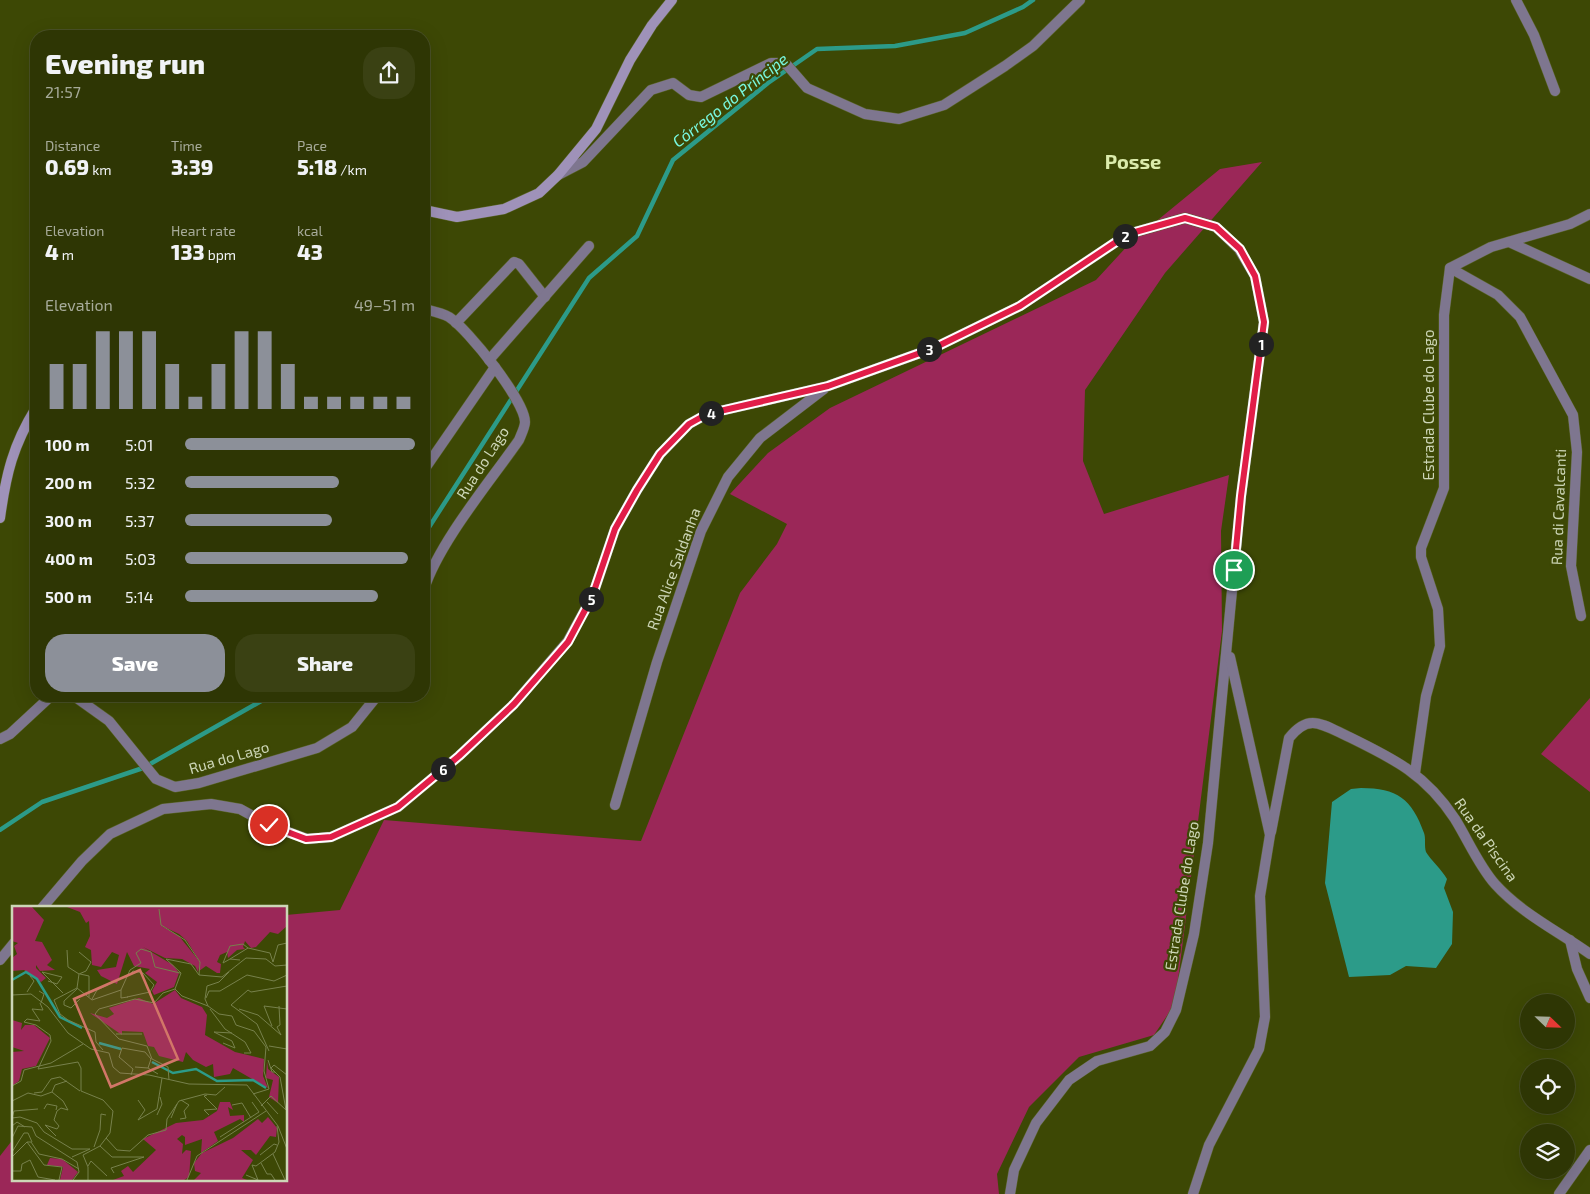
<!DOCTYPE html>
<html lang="en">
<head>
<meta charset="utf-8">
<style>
  :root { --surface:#2e3604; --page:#3a4113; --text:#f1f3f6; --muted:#a7ab9a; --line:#495026; --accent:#8c9099 }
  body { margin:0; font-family:"Exo 2",sans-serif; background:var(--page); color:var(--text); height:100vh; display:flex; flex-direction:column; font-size:19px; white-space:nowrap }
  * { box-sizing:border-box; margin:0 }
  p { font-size:16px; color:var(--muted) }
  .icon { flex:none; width:28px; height:28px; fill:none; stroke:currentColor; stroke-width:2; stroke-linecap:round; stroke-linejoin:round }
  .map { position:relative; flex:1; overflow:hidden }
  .sheet { position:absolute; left:30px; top:30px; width:400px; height:672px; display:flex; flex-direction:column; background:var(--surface); border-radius:20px; box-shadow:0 5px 20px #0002,0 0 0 1px var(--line) }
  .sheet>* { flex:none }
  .needle { width:32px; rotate:113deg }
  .buttons { position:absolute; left:1520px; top:994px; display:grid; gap:10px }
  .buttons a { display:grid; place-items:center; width:55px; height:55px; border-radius:50%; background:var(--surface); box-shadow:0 5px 20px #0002,0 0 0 1px var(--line); font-size:25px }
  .pin { position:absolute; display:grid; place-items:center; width:42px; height:42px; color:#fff; margin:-21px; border:2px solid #fff; border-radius:50%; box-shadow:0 1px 5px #0007 }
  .km { position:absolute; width:25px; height:25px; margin:-12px; border-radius:50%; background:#222; color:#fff; font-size:14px; line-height:25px; text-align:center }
  .round { display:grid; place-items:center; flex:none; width:52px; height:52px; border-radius:20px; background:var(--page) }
  .summary { display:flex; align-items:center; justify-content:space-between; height:85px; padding:0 15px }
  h1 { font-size:28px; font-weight:800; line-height:38px }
  .figures { display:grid; grid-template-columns:repeat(3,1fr); gap:8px; height:85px; padding:5px 15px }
  .figures div { display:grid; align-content:center }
  .figures b { font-size:21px; font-weight:800 }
  .figures small { font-size:14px; font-weight:400 }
  .figures p { font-size:14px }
  .chart { height:140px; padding:10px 15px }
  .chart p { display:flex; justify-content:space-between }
  .chart svg { width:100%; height:90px; margin-top:5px; stroke:var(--accent); stroke-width:6 }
  .primary-button { display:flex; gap:10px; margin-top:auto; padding:10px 15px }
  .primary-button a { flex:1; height:58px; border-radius:20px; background:var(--accent); color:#fff; font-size:20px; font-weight:800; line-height:58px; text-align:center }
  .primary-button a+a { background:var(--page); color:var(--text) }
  ul { padding:0 15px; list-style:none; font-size:16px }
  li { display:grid; grid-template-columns:80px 60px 1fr; align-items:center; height:38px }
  li i { height:12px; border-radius:6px; background:var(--accent) }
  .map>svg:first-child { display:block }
</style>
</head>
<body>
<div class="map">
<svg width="1590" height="1194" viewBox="0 0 1590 1194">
  <rect width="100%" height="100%" fill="#3d4805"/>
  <g fill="#9b2758">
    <polygon points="1262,162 1165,273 1085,390 1083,461 1104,514 1229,475 1221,531 1222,631 1175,1004 1154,1035 1079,1057 1029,1107 997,1174 999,1194 0,1194 0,1156 14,1138 14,1180 286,1180 286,915 340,910 384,820 641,841 740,593 777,544 787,524 730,494 768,453 830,408 1096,280 1131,242 1220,169"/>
    <polygon points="1590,698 1590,792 1541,754"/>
  </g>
  <path fill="#2c9b89" d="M1361,788C1397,788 1412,799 1424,833C1426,838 1424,846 1426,852C1430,859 1442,870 1447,879L1444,888L1453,912L1452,944L1436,968L1406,966L1390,975L1349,977L1325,883L1332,802L1351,789Z"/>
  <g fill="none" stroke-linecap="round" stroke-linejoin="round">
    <g stroke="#2c9b89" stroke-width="4.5">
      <polyline points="424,535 589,278 637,236 673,160 768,83 817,49 895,46 965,33 1023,7 1033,0"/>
      <polyline points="0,830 42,802 143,768 270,696"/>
    </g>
    <g stroke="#5a6429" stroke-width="11">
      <g id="street">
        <polyline points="1516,0 1534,35 1555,91"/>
        <polyline points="558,175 583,162 651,90 673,83 689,95 701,97 771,63 781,63 787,65 807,88 865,114 899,119 944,105 1005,66 1033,46 1080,0"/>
        <polyline points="1509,242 1590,279"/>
        <polyline points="1450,268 1498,295 1520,317 1573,415 1577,452 1571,566 1581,616"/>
        <path d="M424,309C432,311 442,313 449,317C468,329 525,401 525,422C525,427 521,435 519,440C489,483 440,541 424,589"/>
        <polyline points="456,323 514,262 519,264 545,297"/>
        <polyline points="489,360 589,246"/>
        <polyline points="424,470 495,367"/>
        <polyline points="74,696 109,721 156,779 175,787 199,783 317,748 352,727 377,696"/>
        <polyline points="0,739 10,734 51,696"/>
        <polyline points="1415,773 1426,696 1440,646 1438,609 1421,557 1421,548 1444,488 1444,315 1450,268 1491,247 1570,224 1590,214"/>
        <polyline points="615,805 657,662 701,531 728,477 760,438 824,389"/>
        <path d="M1271,832L1289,738C1308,714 1320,723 1345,735C1392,758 1425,773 1455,819C1468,840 1479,866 1495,884C1522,914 1558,931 1590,954"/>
        <polyline points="42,908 82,861 110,834 163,809 211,804 240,809 269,825 307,839 331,837 398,807 459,756 514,704 568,641 592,597 615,529 637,490 660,454 689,424 707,414 828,386 934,348 1020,306 1128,234 1185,218 1216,227 1239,249 1255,276 1264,322 1241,496 1208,843 1194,934 1176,1010 1165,1032 1150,1046 1097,1061 1069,1080 1036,1123 1014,1170 1010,1194"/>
        <polyline points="1570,940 1577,969 1590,998"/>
        <polyline points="0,960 14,943"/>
        <polyline points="1193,1194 1209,1145 1259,1049 1265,1017 1260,896 1270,835 1230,657"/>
        <polyline points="1559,1194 1590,1150"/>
      </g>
    </g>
    <g stroke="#5a6429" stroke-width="11">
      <g id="secondary">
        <polyline points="424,210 457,217 504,209 539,193 558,175 596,129 630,60 652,25 672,0"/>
        <path d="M0,518C6,474 13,445 36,408"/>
      </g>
    </g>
    <use href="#street" stroke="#7e768f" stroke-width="10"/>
    <use href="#secondary" stroke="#9f92b9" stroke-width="10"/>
  </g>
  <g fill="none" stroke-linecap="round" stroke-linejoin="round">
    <g stroke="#fff" stroke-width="10">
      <polyline id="route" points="269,825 306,839 331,837 398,807 459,756 514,704 568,642 592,597 615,529 637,490 660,454 689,424 707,414 828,386 934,348 1020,306 1128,234 1185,218 1216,227 1240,249 1255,276 1264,322 1241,496 1234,570"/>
    </g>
    <use href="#route" stroke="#e11d48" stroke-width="6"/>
  </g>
  <g text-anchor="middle" stroke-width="4.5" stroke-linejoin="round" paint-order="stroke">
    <g font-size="15" fill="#cdd6b7" stroke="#3d4805">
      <text transform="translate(1429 405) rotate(-90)" y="5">Estrada Clube do Lago</text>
      <text transform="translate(483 463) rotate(-57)" y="5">Rua do Lago</text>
      <text transform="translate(1559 507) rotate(-88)" y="5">Rua di Cavalcanti</text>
      <text transform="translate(674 569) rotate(-70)" y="5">Rua Alice Saldanha</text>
      <text transform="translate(229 758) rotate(-16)" y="5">Rua do Lago</text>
      <text transform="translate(1486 840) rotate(55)" y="5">Rua da Piscina</text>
      <text transform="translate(1182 896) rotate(-81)" y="5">Estrada Clube do Lago</text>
    </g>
    <g font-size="16" font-style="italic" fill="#79f8e0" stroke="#3d4805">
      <text transform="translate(730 100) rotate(-38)" y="6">Córrego do Príncipe</text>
    </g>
    <g font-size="20" font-weight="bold" fill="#dcecac" stroke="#3d4805">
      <text x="1133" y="169">Posse</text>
    </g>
  </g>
  <g transform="translate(12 906)">
    <rect width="275" height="275" fill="#3d4805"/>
    <path d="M0,1H20L32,14L23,35L30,36L40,54L35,59L43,64L28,65L24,59V62L34,72L29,76L12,64L0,65V52L5,48L2,40L6,37L0,35ZM55,1H275V20L266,28L258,26L244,41L239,42L233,35L231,41L233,43L225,44L216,52L215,46L208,49L205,56L209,58L208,67H205L194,60L187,65L188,56L175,35L167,28L148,19L167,30L188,56L186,66L183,60L170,53L153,52L131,41L161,59L167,67L162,81L142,89L140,85L145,76L133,67L138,63L122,60L115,46L105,78L89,70L85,64L104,61L107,49L100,46L89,61L80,59L79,44L73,41L78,30L77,15L74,17L68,6ZM163,84L169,92L190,101L195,109L193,129L223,146L252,153L251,170L256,182L221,162L218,168L202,171L201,158L194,161L181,154L174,146L171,156L147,150L142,141L136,140L131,126L110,125V129L78,107L95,112L102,108L97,102L127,92L141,98ZM0,114L10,117L9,124L13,119H22L38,132L24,160L10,163L7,175L0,180V146L12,145L0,141ZM255,155L256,163L267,171L266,197L257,191L261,174L254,172ZM208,196H218L221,204L216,201L218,210L232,209V216L228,213L202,226L206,235L189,247L190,233L173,239V231L170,229L165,233L171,238L170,248L174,244L179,245L177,271L172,274H101L112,270L109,265L116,260L121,266L144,244L131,233L164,217L191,214L205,205ZM256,211L265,222L264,231L258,230L244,249L239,244H229L241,254L230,272L235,274H182L189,267L183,265L182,257L190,247L221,232L246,213L250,217ZM38,252L50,253L66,266L60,274H48L51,261L35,259Z" fill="#9b2758"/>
    <path fill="none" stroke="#2c9b89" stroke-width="2.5" d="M0,74L14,66L25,73L48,111L70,122M87,137L109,143M140,156L161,167L184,163L205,175L241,174L254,182"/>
    <path fill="none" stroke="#77814c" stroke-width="1" d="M147,3L149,19L173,34L188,56L187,69L179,58L154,53L169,67L163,83L170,90L196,100M55,44L56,61L67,68M218,53L236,42L258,47L261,56M228,54L218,53L211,57L218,40L231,38L236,42M261,56L266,39L275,37M30,66L50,71L45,78L36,75M30,66L51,87M217,66L207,76L195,80L193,93L196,100L207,108L220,110L224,119L242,125L254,141L252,165L257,183L241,188M68,68L77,70V91M187,69L210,71L234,52L254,53L263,60L275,59M65,82L67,68L74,65L79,56L67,46M65,83L52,95V99L59,102L68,93M27,85L32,88L29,97M15,86L22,75L18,70M0,89L19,88L36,101L56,127L79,143L97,147L101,161L108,167L137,169L177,178L235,179L266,220L275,243M115,91L138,86L142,79L131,67L121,65L115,71M116,91L109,92V84L118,64L129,57L124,47L129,43L139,46L143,61L168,67M194,92L197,85H208L235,69L262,75L275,69M80,93L85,84L96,79M28,97L31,104L20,103L28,115L15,113L12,116L24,119L38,129L39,135L26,163L66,156L69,162V185L91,194L101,205L98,227L88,240L71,249L76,261V274M198,103L213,123L233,136L239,147H232M227,103L246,109L269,129L265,121L268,119L267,100M260,120L252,100L275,103M104,128H130M211,137L223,142L220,135L202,126L220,127M257,140L275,143M91,144L84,136L83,126L56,114L48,108L42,94L65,82L80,94L109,84M257,145L245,118L219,99L236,84L239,86L275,80M256,154L260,166H263L259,162L262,159L275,169M123,161L136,162L146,168M119,169L121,163L107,151L110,142L133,146L139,153L136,162M157,174L156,161L140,153L135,140L107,133L83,108L87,103L123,93L142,97L151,87L163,83M0,180L9,175L12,164L39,157L71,138M40,186L51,195L56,204M40,186L43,179L55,175M22,187L30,186L39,173L48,171L68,185M195,189L192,190L205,203L192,204L197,209M126,194L133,204L126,214L145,203L150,172M0,195L16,187L29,190L40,186M255,196L266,208M220,199L230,197L239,212M249,200L259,190L274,204L268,171L263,166M32,203L35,198L45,200L44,204M145,209L150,198L148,191M0,212L8,211L25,217L32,226L60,243H78L60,251M0,212L2,205L26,203M159,212L165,198M168,213L174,212L172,205L177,199L169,194M0,220L5,216L13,221M44,230L33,219L45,223L47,220L42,214L45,205L49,202L56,204M208,231L247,206L240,196M0,232L6,220L20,221L24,230L65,256L67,266L61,274M94,232L105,244L118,245L136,229L154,224L155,213L167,195L193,188L204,189L213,181M15,236H19L27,248L50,253L67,263M15,236L32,259L50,261L47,274M88,240L100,251H132L99,262L102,267M82,241L88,224L89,208L94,209M0,246L12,227H16L20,236M261,248L273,274M248,249L262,238L265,239M0,251L15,236M249,257L255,268H259L263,274M76,260L79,255L95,270M0,265H9L10,258L18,254L26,271L43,274M234,269L246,274L240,259L244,260L263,246L267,236L265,220M175,274L185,250L254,205"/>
    <path fill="#d27668" fill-opacity="0.15" stroke="#d27668" stroke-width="2.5" d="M128,64L166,153L99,181L62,93Z"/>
    <rect width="275" height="275" fill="none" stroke="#cdd6b7" stroke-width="2.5"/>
  </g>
</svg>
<div class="buttons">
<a><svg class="needle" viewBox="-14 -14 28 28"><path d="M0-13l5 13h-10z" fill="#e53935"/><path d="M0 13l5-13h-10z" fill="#a7ab9a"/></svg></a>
<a><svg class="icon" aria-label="locate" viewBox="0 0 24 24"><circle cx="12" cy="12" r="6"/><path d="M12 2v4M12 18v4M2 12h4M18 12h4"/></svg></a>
<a><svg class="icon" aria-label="layers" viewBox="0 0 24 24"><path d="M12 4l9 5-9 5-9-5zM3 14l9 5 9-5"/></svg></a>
</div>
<div class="pin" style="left:1234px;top:570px;background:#1e9e55"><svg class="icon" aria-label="arrive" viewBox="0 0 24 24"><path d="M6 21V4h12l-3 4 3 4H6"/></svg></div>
<div class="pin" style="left:269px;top:825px;background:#d93025"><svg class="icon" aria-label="check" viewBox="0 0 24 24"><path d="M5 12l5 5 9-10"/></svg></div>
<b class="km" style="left:1261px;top:344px">1</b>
<b class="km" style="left:1125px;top:236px">2</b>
<b class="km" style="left:929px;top:349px">3</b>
<b class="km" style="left:711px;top:413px">4</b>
<b class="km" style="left:591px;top:599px">5</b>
<b class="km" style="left:443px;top:769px">6</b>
<section class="sheet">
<div class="summary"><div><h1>Evening run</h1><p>21:57</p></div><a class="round"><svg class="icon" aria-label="share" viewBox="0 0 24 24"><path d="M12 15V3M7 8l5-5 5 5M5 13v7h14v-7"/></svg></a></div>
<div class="figures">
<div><p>Distance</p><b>0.69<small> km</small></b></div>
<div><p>Time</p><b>3:39</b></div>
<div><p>Pace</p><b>5:18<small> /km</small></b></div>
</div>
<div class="figures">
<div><p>Elevation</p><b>4<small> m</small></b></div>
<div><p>Heart rate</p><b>133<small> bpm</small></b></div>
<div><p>kcal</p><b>43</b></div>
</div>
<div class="chart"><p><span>Elevation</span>49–51 m</p>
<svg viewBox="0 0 160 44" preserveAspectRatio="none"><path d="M5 44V22M15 44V22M25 44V6M35 44V6M45 44V6M55 44V22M65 44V38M75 44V22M85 44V6M95 44V6M105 44V22M115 44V38M125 44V38M135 44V38M145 44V38M155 44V38"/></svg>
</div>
<ul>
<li><b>100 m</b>5:01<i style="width:100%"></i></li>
<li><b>200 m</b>5:32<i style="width:67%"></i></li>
<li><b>300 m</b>5:37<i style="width:64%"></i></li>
<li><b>400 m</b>5:03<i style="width:97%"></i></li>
<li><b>500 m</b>5:14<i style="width:84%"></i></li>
</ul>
<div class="primary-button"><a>Save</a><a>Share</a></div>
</section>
</div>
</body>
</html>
